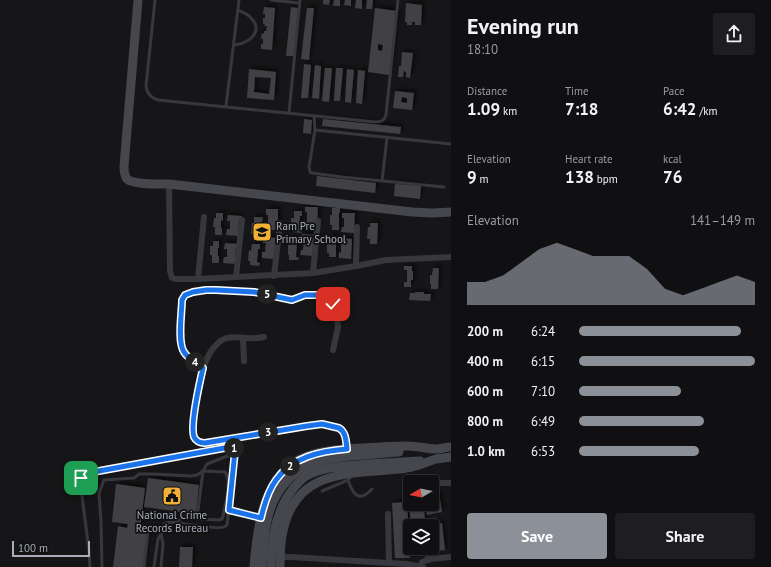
<!DOCTYPE html>
<html lang="en">
<head>
<meta charset="utf-8">
<style>
  :root { --surface:#101012; --page:#1e1e20; --text:#f1f3f6; --muted:#9c9d9f; --line:#303032; --accent:#8c9099 }
  body { margin:0; font-family:"PT Sans",sans-serif; background:var(--page); color:var(--text); height:100vh; display:flex; flex-direction:column; font-size:15px; white-space:nowrap }
  * { box-sizing:border-box; margin:0 }
  p { font-size:13px; color:var(--muted) }
  .icon { flex:none; width:22px; height:22px; fill:none; stroke:currentColor; stroke-width:2; stroke-linecap:round; stroke-linejoin:round }
  .map { position:relative; flex:1; overflow:hidden }
  .panel { display:flex; flex-direction:column; background:var(--surface); width:320px }
  .panel>* { flex:none }
  .needle { width:26px; rotate:260deg }
  .fabs { position:absolute; left:403px; top:475px; display:grid; gap:8px }
  .fabs a { display:grid; place-items:center; width:36px; height:36px; border-radius:4px; background:var(--surface); box-shadow:0 1px 3px #0004,0 0 0 1px var(--line); font-size:20px }
  .scale { position:absolute; left:12px; bottom:10px; width:78px; box-sizing:border-box; padding-left:4px; border:2px solid #a8adb8; border-top:0; font-size:11px; line-height:14px; white-space:nowrap; color:#a8adb8; -webkit-text-stroke:3px #111113; paint-order:stroke }
  .pin { position:absolute; display:grid; place-items:center; width:34px; height:34px; color:#fff; margin:-17px; border-radius:8px; box-shadow:0 2px 6px #0006 }
  .km { position:absolute; width:20px; height:20px; margin:-10px; border-radius:50%; background:#222; color:#fff; font-size:11px; line-height:20px; text-align:center }
  .round { display:grid; place-items:center; flex:none; width:42px; height:42px; border-radius:4px; background:var(--page) }
  .overview { display:flex; align-items:center; justify-content:space-between; height:68px; padding:0 16px }
  h1 { font-size:22px; font-weight:700; line-height:30px }
  .metrics { display:grid; grid-template-columns:repeat(3,1fr); gap:6px; height:68px; padding:4px 16px }
  .metrics div { display:grid; align-content:center }
  .metrics b { font-size:17px; font-weight:700 }
  .metrics small { font-size:11px; font-weight:400 }
  .metrics p { font-size:11px }
  .chart { height:112px; padding:8px 16px }
  .chart p { display:flex; justify-content:space-between }
  .chart svg { width:100%; height:72px; margin-top:4px; fill:var(--accent); opacity:.7 }
  .action { display:flex; gap:8px; margin-top:auto; padding:8px 16px }
  .action a { flex:1; height:46px; border-radius:4px; background:var(--accent); color:#fff; font-size:16px; font-weight:700; line-height:46px; text-align:center }
  .action a+a { background:var(--page); color:var(--text) }
  ul { padding:0 16px; list-style:none; font-size:13px }
  li { display:grid; grid-template-columns:64px 48px 1fr; align-items:center; height:30px }
  li i { height:10px; border-radius:5px; background:var(--accent) }
  main { display:flex; flex:1; min-height:0 }
  .map>svg:first-child { display:block }
</style>
</head>
<body>
<main>
<div class="map">
<svg width="451" height="567" viewBox="0 0 451 567">
  <defs>
    <filter id="shadow"><feDropShadow dx="2.5" dy="-2.5" stdDeviation="2" flood-color="#0009"/></filter>
  </defs>
  <rect width="100%" height="100%" fill="#161618"/>
  <g fill="#404145" fill-rule="evenodd" filter="url(#shadow)">
    <polygon points="323,0 330,0 329,5 323,4"/>
    <polygon points="334,0 340,0 340,6 333,6"/>
    <polygon points="345,0 351,0 351,6 344,5"/>
    <polygon points="356,0 362,0 362,9 355,8"/>
    <polygon points="367,0 373,0 372,9 366,9"/>
    <polygon points="406,3 422,5 421,25 415,25 415,22 412,22 412,25 407,25 407,22 405,22"/>
    <polygon points="264,7 275,8 272,50 261,49 261,44 263,44 263,39 261,39 262,33 264,34 264,31 266,31 267,26 264,26 265,24 263,24 263,18 265,18 265,14 263,14"/>
    <polygon points="291,7 298,8 294,56 286,56"/>
    <polygon points="307,8 314,8 309,60 301,59"/>
    <path d="M375,8L397,11L389,75L368,72ZM378,44L383,45L382,51L378,50Z"/>
    <polygon points="402,52 413,53 410,78 406,77 406,72 404,71 403,77 398,77 399,66 401,66"/>
    <polygon points="304,64 311,65 308,98 301,98"/>
    <polygon points="315,65 321,66 319,99 312,98"/>
    <polygon points="325,68 332,68 329,102 322,101"/>
    <polygon points="336,68 343,68 340,101 334,101"/>
    <path d="M249,69L276,72L274,100L247,98ZM255,77L271,78L269,94L254,92Z"/>
    <polygon points="347,69 354,70 351,103 345,102"/>
    <polygon points="358,70 365,71 362,104 356,103"/>
    <path d="M395,91L414,93L412,110L393,108ZM402,97L407,98V103L401,102Z"/>
    <polygon points="304,119 312,120 311,134 303,133"/>
    <polygon points="323,119 401,127 400,134 322,126"/>
    <polygon points="317,176 376,183 375,193 316,186"/>
    <polygon points="395,184 421,186 420,199 394,196"/>
    <polygon points="305,207 318,207 317,227 305,227 305,221 307,221 307,212 305,212"/>
    <polygon points="332,208 340,208 340,213 339,213 339,230 332,230 332,225 330,225 330,215 332,215"/>
    <polygon points="266,209 278,209 278,230 265,230 265,224 268,224 268,215 266,215"/>
    <polygon points="294,211 302,211 302,216 300,216 299,230 302,230 302,233 292,232 293,228 291,228 291,218 294,218"/>
    <polygon points="216,213 223,213 223,221 221,220 221,228 222,228 222,235 215,235 215,227 213,227 214,218 216,218"/>
    <polygon points="342,213 355,213 354,233 341,232 342,227 344,227 344,218 342,218"/>
    <polygon points="228,215 242,216 241,220 239,219 238,229 240,236 226,235 227,229 230,229 230,221 227,221"/>
    <polygon points="254,217 263,217 262,222 260,222 259,235 262,235 262,239 253,238 253,234 251,234 252,223 254,223"/>
    <polygon points="370,223 378,223 377,244 370,244 370,239 367,239 368,227 370,227"/>
    <polygon points="302,234 316,235 314,256 300,255 301,250 303,250 304,236 301,236"/>
    <polygon points="330,236 338,236 338,240 336,240 336,257 329,257 329,253 327,253 327,242 330,242"/>
    <polygon points="264,237 276,238 274,259 262,258 262,252 265,252 266,243 263,243"/>
    <polygon points="291,238 299,239 299,243 297,243 296,257 299,257 298,260 289,260 289,255 288,255 288,245 291,245"/>
    <polygon points="340,238 352,239 351,259 339,258 339,252 341,253 341,244 339,244"/>
    <polygon points="213,241 219,241 219,248 218,248 218,256 219,256 219,263 212,263 212,255 210,255 210,246 213,246"/>
    <polygon points="225,243 239,244 238,248 236,247 235,257 237,264 223,263 224,257 227,257 227,249 224,249"/>
    <polygon points="252,244 260,244 260,249 258,249 257,262 260,263 259,266 250,265 250,261 248,261 249,250 251,251"/>
    <polygon points="404,266 412,266 412,271 413,271 413,280 411,280 411,287 404,287 404,282 407,282 407,270 404,270"/>
    <polygon points="433,268 439,268 438,289 431,289 431,284 430,284 430,275 432,275"/>
    <polygon points="415,292 424,292 424,294 431,294 430,301 409,300 410,293 415,293"/>
    <polygon points="148,478 199,485 196,514 144,507"/>
    <polygon points="116,484 145,488 140,530 147,531 143,567 113,567 118,526 127,528 128,524 112,522"/>
    <polygon points="439,493 442,512 427,515 425,504 432,504 432,494"/>
    <polygon points="407,502 410,558 395,558 392,503"/>
    <polygon points="409,504 424,504 425,525 442,523 445,550 429,552 429,548 432,548 432,526 411,526"/>
    <polygon points="180,547 193,547 192,567 179,567"/>
    <polygon points="412,548 426,548 427,554 413,555"/>
  </g>
  <g fill="none" stroke-linecap="round" stroke-linejoin="round">
    <g stroke="#37383d" stroke-width="3">
      <path d="M155,0L146,86C147,94 151,98 158,100L375,122C381,122 384,121 386,115L398,0"/>
      <polyline points="271,0 299,3"/>
      <path d="M234,45C244,44 260,37 255,23C253,21 252,18 249,16C246,13 242,12 238,10"/>
      <polyline points="226,106 239,0"/>
      <polyline points="289,113 300,0"/>
      <polyline points="314,116 315,130 451,144"/>
      <polyline points="315,130 309,167 310,172 312,173 342,177 444,187"/>
      <polyline points="382,181 387,138"/>
      <path d="M348,480C353,495 359,503 372,489"/>
      <polyline points="322,491 348,480 352,476"/>
      <polyline points="229,510 259,517"/>
      <polyline points="197,519 203,471 207,464 235,453"/>
      <polyline points="161,534 163,544 161,567"/>
      <path d="M90,567L89,551L80,480L83,475L88,473C135,464 182,455 230,447L234,448L235,451L232,485L227,525C226,526 225,527 224,527C218,530 180,523 171,522L165,523L164,525L161,534L158,539L154,567"/>
      <path d="M102,567L101,522L99,493L104,480L134,478L139,474H153L191,476L197,475L203,471L225,472C232,481 225,505 223,516L222,519L219,520L199,519L184,517L175,522"/>
      <polyline points="144,567 148,531 151,529 162,529"/>
    </g>
    <g stroke="#37383d" stroke-width="6">
      <polyline points="169,184 170,271 172,278 175,279 198,279 313,273 356,266 386,260 451,257"/>
      <polyline points="356,266 357,227"/>
      <polyline points="313,273 318,221"/>
      <polyline points="274,276 280,223"/>
      <polyline points="236,277 242,220"/>
      <polyline points="198,279 204,217"/>
      <path d="M264,337C259,338 254,339 248,338C239,338 231,335 222,340C213,346 206,358 203,368C200,375 200,384 198,392C196,404 190,423 194,434C195,440 199,443 205,443L307,426C319,424 331,424 342,429L344,433L347,449"/>
      <polyline points="243,338 244,361"/>
      <path d="M203,368L185,354C178,344 181,310 183,298L187,294L206,290L254,292L292,299L305,295H316L325,296L330,300L333,304L337,319L338,327L333,350"/>
      <polyline points="436,483 451,483"/>
      <polyline points="388,514 389,562"/>
      <polyline points="426,524 426,526"/>
      <polyline points="427,548 428,560"/>
      <polyline points="280,557 291,557 406,564 423,567"/>
      <polyline points="420,567 422,562 431,559 451,557"/>
    </g>
    <g stroke="#45474d" stroke-width="9">
      <path d="M138,0L124,166C124,171 124,175 127,179C134,185 159,184 169,184L412,212L432,213L451,212"/>
      <path d="M254,567C257,528 263,473 305,457C323,450 344,449 363,448C378,447 393,446 408,446C418,446 427,449 436,449C441,449 446,447 451,447"/>
      <path d="M262,567C263,552 263,536 267,521C272,496 289,471 314,463C326,459 338,458 350,456C367,455 383,453 399,452"/>
      <path d="M271,567C271,537 277,504 299,482C301,480 303,478 306,476C324,466 348,466 368,464C386,463 403,462 420,461"/>
      <path d="M280,567C280,555 280,542 283,531C297,465 355,475 407,468C417,467 426,462 436,459C441,458 446,458 451,457"/>
    </g>
  </g>
  <g fill="none" stroke-linecap="round" stroke-linejoin="round">
    <g stroke="#fff" stroke-width="8">
      <path id="route" d="M81,478L83,475L88,473L230,447L234,448L235,451L229,510L261,518C264,505 268,491 276,480C292,457 321,451 347,449C346,441 346,432 339,428L322,424L307,426L205,443C200,443 196,441 194,437C190,426 200,381 203,368C197,363 188,359 184,352C177,342 182,312 182,300L185,295L193,292L206,290H216L254,292L292,300L305,295H322L327,297L333,304"/>
    </g>
    <use href="#route" stroke="#1a73e8" stroke-width="5"/>
  </g>
  <defs>
    <g id="school-square" transform="scale(1)"><rect x="-9" y="-9" width="18" height="18" rx="4" fill="#f2b134" stroke="#111113"/><path d="M0-5L7-2L0 1L-7-2ZM-4 1L0 2.5L4 1V4Q0 6-4 4Z" fill="#111"/></g>
    <g id="civic-square" transform="scale(1)"><rect x="-9" y="-9" width="18" height="18" rx="4" fill="#f2b134" stroke="#111113"/><path d="M-.6-6.5H3V-4.5H.6V-3L4-1V1h2V6H-6V1h2V-1L-.6-3ZM-1.2 2.5V6h2.4V2.5Z" fill="#111"/></g>
  </defs>
  <g fill-rule="evenodd">
    <use href="#school-square" x="262" y="232"/>
    <use href="#civic-square" x="172" y="496"/>
  </g>
  <g text-anchor="middle" stroke-width="3.5" stroke-linejoin="round" paint-order="stroke">
    <g font-size="11" fill="#a8adb8" stroke="#111113" text-anchor="start">
      <text x="276" y="230">Ram Pre<tspan x="276" dy="13">Primary School</tspan></text>
      <text x="172" y="519" text-anchor="middle">National Crime<tspan x="172" dy="13">Records Bureau</tspan></text>
    </g>
  </g>
</svg>
<div class="fabs">
<a><svg class="needle" viewBox="-14 -14 28 28"><path d="M0-13l5 13h-10z" fill="#e53935"/><path d="M0 13l5-13h-10z" fill="#9c9d9f"/></svg></a>
<a><svg class="icon" aria-label="layers" viewBox="0 0 24 24"><path d="M12 4l9 5-9 5-9-5zM3 14l9 5 9-5"/></svg></a>
</div>
<div class="scale">100 m</div>
<div class="pin" style="left:81px;top:478px;background:#1e9e55"><svg class="icon" aria-label="arrive" viewBox="0 0 24 24"><path d="M6 21V4h12l-3 4 3 4H6"/></svg></div>
<div class="pin" style="left:333px;top:304px;background:#d93025"><svg class="icon" aria-label="check" viewBox="0 0 24 24"><path d="M5 12l5 5 9-10"/></svg></div>
<b class="km" style="left:234px;top:448px">1</b>
<b class="km" style="left:290px;top:466px">2</b>
<b class="km" style="left:268px;top:432px">3</b>
<b class="km" style="left:195px;top:362px">4</b>
<b class="km" style="left:267px;top:294px">5</b>
</div>
<section class="panel">
<div class="overview"><div><h1>Evening run</h1><p>18:10</p></div><a class="round"><svg class="icon" aria-label="share" viewBox="0 0 24 24"><path d="M12 15V3M7 8l5-5 5 5M5 13v7h14v-7"/></svg></a></div>
<div class="metrics">
<div><p>Distance</p><b>1.09<small> km</small></b></div>
<div><p>Time</p><b>7:18</b></div>
<div><p>Pace</p><b>6:42<small> /km</small></b></div>
</div>
<div class="metrics">
<div><p>Elevation</p><b>9<small> m</small></b></div>
<div><p>Heart rate</p><b>138<small> bpm</small></b></div>
<div><p>kcal</p><b>76</b></div>
</div>
<div class="chart"><p><span>Elevation</span>141–149 m</p>
<svg viewBox="0 0 160 44" preserveAspectRatio="none"><path d="M0 44V30L10 30L20 26L30 18L40 10L50 6L60 10L70 14L80 14L90 14L100 22L110 34L120 38L130 34L140 30L150 26L160 30V44z"/></svg>
</div>
<ul>
<li><b>200 m</b>6:24<i style="width:92%"></i></li>
<li><b>400 m</b>6:15<i style="width:100%"></i></li>
<li><b>600 m</b>7:10<i style="width:58%"></i></li>
<li><b>800 m</b>6:49<i style="width:71%"></i></li>
<li><b>1.0 km</b>6:53<i style="width:68%"></i></li>
</ul>
<div class="action"><a>Save</a><a>Share</a></div>
</section>
</main>
</body>
</html>
